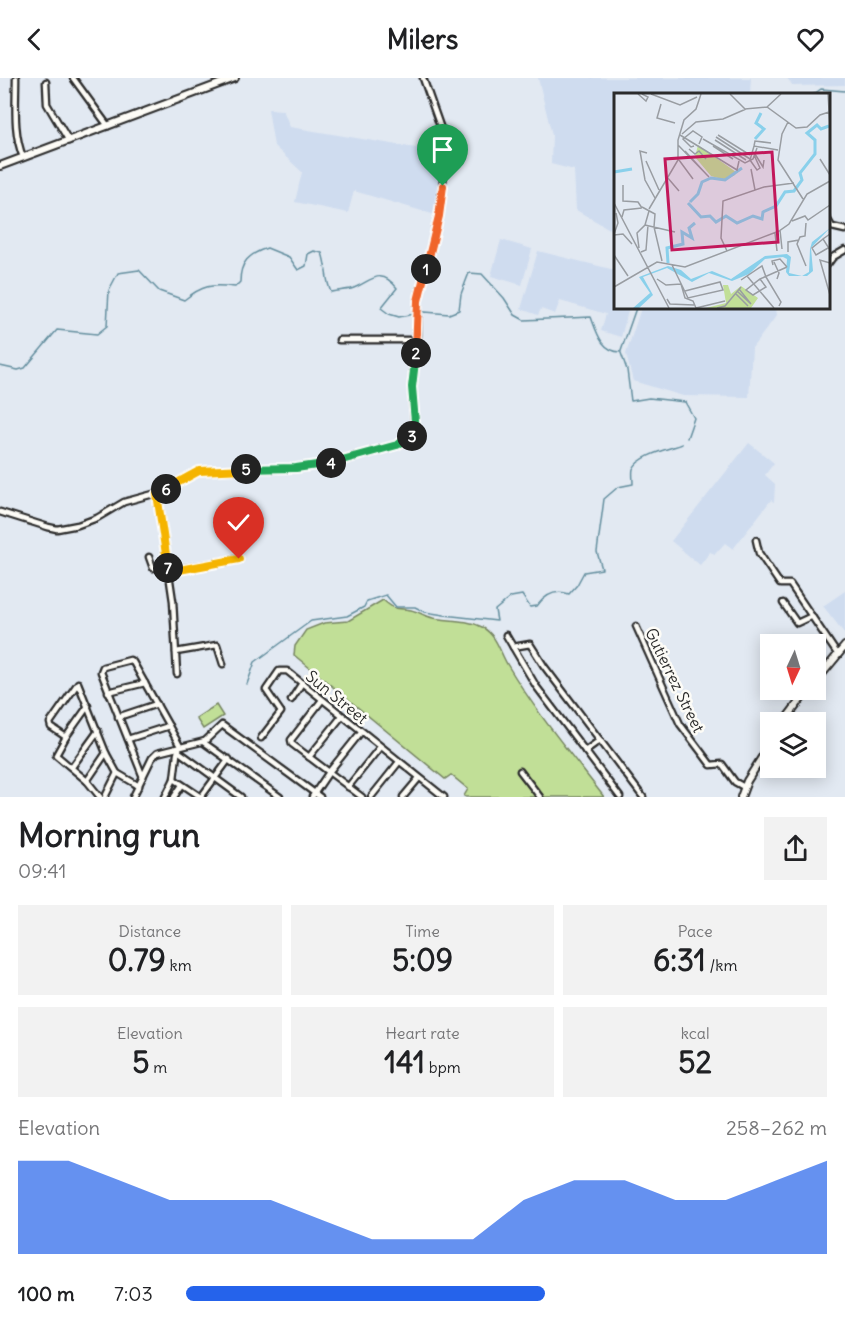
<!DOCTYPE html>
<html lang="en">
<head>
<meta charset="utf-8">
<style>
  :root { --surface:#fff; --page:#f2f2f2; --text:#202124; --muted:#757577; --accent:#2563eb }
  body { margin:0; font-family:Delius,sans-serif; background:var(--page); color:var(--text); height:100vh; display:flex; flex-direction:column; font-size:22px; white-space:nowrap }
  * { box-sizing:border-box; margin:0 }
  p { font-size:20px; color:var(--muted) }
  .icon { flex:none; width:33px; height:33px; fill:none; stroke:currentColor; stroke-width:2; stroke-linecap:round; stroke-linejoin:round }
  .map { position:relative; height:719px; overflow:hidden }
  .side { display:flex; flex-direction:column; background:var(--surface); flex:1 }
  .side>* { flex:none }
  .needle { width:39px; rotate:184deg }
  .controls { position:absolute; left:760px; top:556px; display:grid; gap:12px }
  .controls a { display:grid; place-items:center; width:66px; height:66px; border-radius:0px; background:var(--surface); box-shadow:0 3px 15px #0003; font-size:30px }
  .pin { position:absolute; display:grid; place-items:center; width:51px; height:51px; color:#fff; margin:-62px -26px; border-radius:50% 50% 50% 0; rotate:-45deg; box-shadow:0 0 6px #0007 }
  .pin .icon { rotate:45deg }
  .km { position:absolute; width:30px; height:30px; margin:-15px; border-radius:50%; background:#222; color:#fff; font-size:16px; line-height:30px; text-align:center }
  .round { display:grid; place-items:center; flex:none; width:63px; height:63px; border-radius:0px; background:var(--page) }
  .headline { display:flex; align-items:center; justify-content:space-between; height:102px; padding:0 18px }
  h1 { font-size:33px; font-weight:700; line-height:45px }
  .metrics { display:grid; grid-template-columns:repeat(3,1fr); gap:9px; height:102px; padding:6px 18px }
  .metrics div { display:grid; align-content:center; border-radius:0px; background:var(--page); text-align:center }
  .metrics b { font-size:30px; font-weight:700 }
  .metrics small { font-size:16px; font-weight:400 }
  .metrics p { font-size:16px }
  .chart { height:168px; padding:12px 18px }
  .chart p { display:flex; justify-content:space-between }
  .chart svg { width:100%; height:108px; margin-top:6px; fill:var(--accent); opacity:.7 }
  ul { padding:0 18px; list-style:none; font-size:20px }
  li { display:grid; grid-template-columns:96px 72px 1fr; align-items:center; height:45px }
  li i { height:15px; border-radius:8px; background:var(--accent) }
  header { display:flex; justify-content:space-between; align-items:center; height:78px; padding:0 18px; background:var(--surface); font-size:27px; font-weight:700 }
  .map>svg:first-child { display:block }
</style>
</head>
<body>
<header><svg class="icon" aria-label="back" viewBox="0 0 24 24"><path d="M15 5l-7 7 7 7"/></svg>Milers<svg class="icon" aria-label="heart" viewBox="0 0 24 24"><path d="M12 20l-8-8c-3-5 5-10 8-4 3-6 11-1 8 4z"/></svg></header>
<div class="map">
<svg width="845" height="719" viewBox="0 0 845 719">
  <rect width="100%" height="100%" fill="#e2e9f2"/>
  <filter id="ink" filterUnits="userSpaceOnUse"><feTurbulence type="fractalNoise" baseFrequency=".0167" numOctaves="2"/><feDisplacementMap in="SourceGraphic" scale="12" xChannelSelector="R" yChannelSelector="G"/><feConvolveMatrix kernelMatrix="1 2 1 2 8 2 1 2 1" color-interpolation-filters="sRGB"/></filter>
  <g filter="url(#ink)">
    <g fill="#cfdcef">
      <polygon points="538,0 751,0 750,16 616,16 615,154 576,132 574,92 551,86 552,57"/>
      <polygon points="787,0 845,0 845,7 793,8"/>
      <polygon points="268,31 283,32 290,49 446,75 439,138 354,113 348,135 295,124 302,94 274,68"/>
      <polygon points="501,162 532,171 522,207 491,198"/>
      <polygon points="538,173 615,192 616,230 629,230 621,259 601,253 606,236 560,223 555,236 541,231 538,237 521,231"/>
      <polygon points="641,230 776,230 777,237 752,270 749,319 683,318 633,303 626,276"/>
      <polygon points="749,365 774,385 765,397 775,406 774,424 771,422 733,471 725,465 715,476 710,474 700,487 671,463"/>
      <polygon points="845,513 845,556 823,528"/>
    </g>
    <g fill="#c1df97" stroke="#768561" stroke-width="1.5">
      <path d="M383,522C397,534 395,529 411,532C419,534 425,538 433,540C449,543 466,541 482,549C497,558 499,572 507,586C535,633 570,675 604,719H466L464,718L468,711L451,697L445,701L294,577L295,568L306,552L324,545L348,543Z"/>
      <polygon points="216,627 223,638 203,651 196,640"/>
    </g>
    <g fill="none" stroke-linecap="round" stroke-linejoin="round">
      <g stroke="#638e9e" stroke-width="1.5">
        <polyline points="814,16 821,11 845,13"/>
        <polyline points="621,273 636,230"/>
        <polyline points="621,275 627,292 631,323 649,320 685,324 694,340 687,360"/>
        <path d="M0,288L18,292L25,290L57,252L97,256L107,248L109,212L118,195L139,192L159,213L184,222C203,207 211,206 235,209L240,204C240,184 249,176 267,170L289,179L298,192L306,188L308,176L314,173L322,175C327,188 325,202 331,214C337,213 345,212 351,211C370,205 379,187 397,210L381,230L389,236L399,239L425,234L449,236L459,232L461,216L469,195L482,196L504,220L515,237L524,242L591,239C597,255 602,274 621,274"/>
        <path d="M247,606L255,584L311,543L347,538L364,529L367,523L386,517L396,529H415L425,534L444,537L497,543L495,532L511,519L522,517L530,529L537,528C545,517 555,511 569,516L577,507L584,494L602,491L597,474L604,421L618,409L633,406C633,401 632,394 633,391C639,377 669,371 682,366"/>
      </g>
      <g stroke="#2b2b2b" stroke-width="9">
        <g id="street">
          <path d="M16,0C16,27 13,55 23,79"/>
          <polyline points="73,0 108,48"/>
          <polyline points="46,4 47,26 69,63"/>
          <polyline points="828,142 832,149 845,152"/>
          <polyline points="828,186 833,179 845,172"/>
          <polyline points="339,262 417,262"/>
          <polyline points="157,415 173,523 177,596"/>
          <polyline points="0,434 48,449 57,451 78,447 97,440 124,424 157,415 199,393 296,390 332,385 400,366 415,356 412,309 418,257 418,223 439,138 447,68 423,0"/>
          <polyline points="756,462 759,475 780,506 790,506 838,577"/>
          <polyline points="149,479 153,490 168,488"/>
          <polyline points="168,493 239,481"/>
          <polyline points="783,525 797,545 812,538"/>
          <polyline points="636,548 680,646 711,687 722,686 735,704 744,709"/>
          <polyline points="506,557 536,608 620,719"/>
          <polyline points="513,569 530,566 544,588 643,719"/>
          <polyline points="176,574 217,567 223,586"/>
          <polyline points="108,614 145,605"/>
          <polyline points="291,622 302,605"/>
          <polyline points="322,622 291,662 292,666 362,719"/>
          <polyline points="88,628 66,659 56,677 87,703 100,719"/>
          <polyline points="118,639 157,626"/>
          <polyline points="66,659 51,649 50,645 78,605 106,675 117,695 139,708"/>
          <polyline points="261,660 281,634 266,612 279,593 287,593 444,719"/>
          <polyline points="128,661 169,648"/>
          <polyline points="203,664 280,719"/>
          <polyline points="178,673 241,719"/>
          <polyline points="585,673 600,662"/>
          <polyline points="309,679 342,638"/>
          <polyline points="72,689 98,653"/>
          <polyline points="520,693 540,719"/>
          <polyline points="143,699 101,594 103,589 130,582 133,584 180,668 177,676 174,701 165,719"/>
          <polyline points="174,701 201,719"/>
          <polyline points="87,703 106,675"/>
          <polyline points="348,709 380,669"/>
          <polyline points="105,719 117,695"/>
          <polyline points="133,719 152,680 157,675 205,663 222,647 320,719"/>
          <polyline points="174,719 182,707"/>
          <polyline points="201,719 229,681"/>
          <polyline points="312,719 329,694 361,654"/>
          <polyline points="371,719 399,684"/>
          <polyline points="403,719 419,700"/>
        </g>
      </g>
      <g stroke="#2b2b2b" stroke-width="10">
        <g id="secondary">
          <polyline points="0,88 235,0"/>
          <polyline points="816,603 845,568"/>
          <polyline points="783,645 808,612"/>
          <polyline points="741,719 747,703 771,665"/>
        </g>
      </g>
      <use href="#street" stroke="#fdfcf7" stroke-width="4.5"/>
      <use href="#secondary" stroke="#fdfcf7" stroke-width="6"/>
    </g>
  </g>
  <g fill="none" stroke-linecap="round" stroke-linejoin="round" filter="url(#ink)">
    <g stroke="#fff" stroke-width="12">
      <polyline id="split-1" points="426,191 439,138 443,108"/>
    </g>
    <g stroke="#fff" stroke-width="12">
      <polyline id="split-2" points="416,275 418,223 426,191"/>
    </g>
    <g stroke="#fff" stroke-width="12">
      <polyline id="split-3" points="412,358 416,356 412,309 416,275"/>
    </g>
    <g stroke="#fff" stroke-width="12">
      <polyline id="split-4" points="331,385 397,367 412,358"/>
    </g>
    <g stroke="#fff" stroke-width="12">
      <polyline id="split-5" points="246,391 296,390 331,385"/>
    </g>
    <g stroke="#fff" stroke-width="12">
      <polyline id="split-6" points="166,411 199,393 246,391"/>
    </g>
    <g stroke="#fff" stroke-width="12">
      <polyline id="split-7" points="166,411 157,416 168,490"/>
    </g>
    <g stroke="#fff" stroke-width="12">
      <polyline id="split-8" points="168,490 168,494 239,481"/>
    </g>
    <use href="#split-1" stroke="#f0652b" stroke-width="8"/>
    <use href="#split-2" stroke="#f0652b" stroke-width="8"/>
    <use href="#split-3" stroke="#22a559" stroke-width="8"/>
    <use href="#split-4" stroke="#22a559" stroke-width="8"/>
    <use href="#split-5" stroke="#22a559" stroke-width="8"/>
    <use href="#split-6" stroke="#f5b400" stroke-width="8"/>
    <use href="#split-7" stroke="#f5b400" stroke-width="8"/>
    <use href="#split-8" stroke="#f5b400" stroke-width="8"/>
  </g>
  <g text-anchor="middle" stroke-width="5" stroke-linejoin="round" paint-order="stroke">
    <g font-size="16" fill="#2b2b2b" stroke="#fdfcf7">
      <text transform="translate(675 602) rotate(64)" y="6">Gutierrez Street</text>
      <text transform="translate(337 619) rotate(39)" y="6">Sun Street</text>
    </g>
  </g>
  <g transform="translate(614 15)">
    <rect width="216" height="216" fill="#e2e9f2"/>
    <path d="M84,52L122,79L121,82L111,87L97,83L81,64ZM109,192H114L117,201L127,193L144,205L137,215H92L112,210Z" fill="#c1df97"/>
    <path d="M216,135L197,155L199,178L193,183H175L172,179L173,166L169,164L151,166L135,181L118,188L95,180L78,189L53,175L29,184L39,202L25,215H19L36,200L25,184L54,173L67,177L77,186L98,178L117,186L151,163L173,161L177,164L175,180L188,183L195,179L196,156L198,149Z" fill="#89d0eb"/>
    <path fill="none" stroke="#89d0eb" stroke-width="3" d="M141,46L150,36L142,30L147,20M0,79L18,76M76,109L84,101L88,89L97,85L111,87L128,75M74,110L87,124L96,123L102,129L112,123L123,130L139,123L148,126L149,119L162,113L171,99L180,98L188,87L186,80L201,61V47L193,40L203,32L207,36L215,33M54,170L53,155L69,151L68,139L78,145L75,135L81,130"/>
    <path fill="none" stroke="#999da2" stroke-width="1.5" d="M24,1L32,8L34,4L28,1M37,1L66,12L83,4M116,1L131,16L153,14L182,35L193,34L206,22L215,19M214,1L216,34M47,11L43,25L61,30M153,14L167,1M174,29L168,41L164,67L189,106M68,41L82,29L109,26L132,16M66,42L123,77L125,68M104,42L136,62M102,44L136,66M89,46L131,70L139,66L143,55M101,47L132,67M64,52L95,84M80,53L77,54L69,46L79,38L88,44L85,51M99,53L119,66M140,53L141,48L157,50M75,56L81,61L85,58L92,66M71,58L93,82M33,60L26,58L31,87L41,105M141,61L149,74L150,67M140,62L146,75L143,77L136,67L140,53L164,57M206,66L216,82M65,67L79,86M32,68L45,97M137,76L141,97M53,84L65,98M9,92V108L24,109L28,115M0,110L55,215M28,114L41,121L40,134L48,168M35,116L64,67V47L70,27L82,16L87,1M8,124L10,117L28,115M178,128L191,123L194,127L216,112M192,130L191,143L186,144L183,151L192,173M31,132L61,139M166,137L168,156M161,140L163,158M0,141L4,130L2,120M216,141L209,146L216,157M0,142L9,141L18,151M209,146L198,155L202,162L214,155M25,155L23,140L31,132L35,118M113,158L107,145L109,108L150,94L180,90M27,159L32,157L34,132M174,159V149L185,147M0,162L14,183M160,169L165,180L163,186M216,170L206,167L216,202M58,172L74,205L109,197L106,189L71,198M159,172L158,168L166,166L173,174M133,183L160,215M152,184L167,209L165,213M43,186L52,192L67,191L71,205L79,208L82,215M146,186L152,194L139,202L132,197L146,186L173,174M127,187L148,173L152,184M0,194L43,169L71,174L165,138L175,131L193,101L216,88M123,198L137,211L125,196M121,200L134,213M53,206L56,211L80,212M82,215L111,208M103,215L111,213L127,194"/>
    <path fill="#c2185b" fill-opacity="0.15" stroke="#c2185b" stroke-width="3" d="M158,59L164,149L58,157L51,66Z"/>
    <rect width="216" height="216" fill="none" stroke="#2b2b2b" stroke-width="3"/>
  </g>
</svg>
<div class="controls">
<a><svg class="needle" viewBox="-14 -14 28 28"><path d="M0-13l5 13h-10z" fill="#e53935"/><path d="M0 13l5-13h-10z" fill="#757577"/></svg></a>
<a><svg class="icon" aria-label="layers" viewBox="0 0 24 24"><path d="M12 4l9 5-9 5-9-5zM3 14l9 5 9-5"/></svg></a>
</div>
<div class="pin" style="left:443px;top:108px;background:#1e9e55"><svg class="icon" aria-label="arrive" viewBox="0 0 24 24"><path d="M6 21V4h12l-3 4 3 4H6"/></svg></div>
<div class="pin" style="left:239px;top:481px;background:#d93025"><svg class="icon" aria-label="check" viewBox="0 0 24 24"><path d="M5 12l5 5 9-10"/></svg></div>
<b class="km" style="left:426px;top:191px">1</b>
<b class="km" style="left:416px;top:275px">2</b>
<b class="km" style="left:412px;top:358px">3</b>
<b class="km" style="left:331px;top:385px">4</b>
<b class="km" style="left:246px;top:391px">5</b>
<b class="km" style="left:166px;top:411px">6</b>
<b class="km" style="left:168px;top:490px">7</b>
</div>
<section class="side">
<div class="headline"><div><h1>Morning run</h1><p>09:41</p></div><a class="round"><svg class="icon" aria-label="share" viewBox="0 0 24 24"><path d="M12 15V3M7 8l5-5 5 5M5 13v7h14v-7"/></svg></a></div>
<div class="metrics">
<div><p>Distance</p><b>0.79<small> km</small></b></div>
<div><p>Time</p><b>5:09</b></div>
<div><p>Pace</p><b>6:31<small> /km</small></b></div>
</div>
<div class="metrics">
<div><p>Elevation</p><b>5<small> m</small></b></div>
<div><p>Heart rate</p><b>141<small> bpm</small></b></div>
<div><p>kcal</p><b>52</b></div>
</div>
<div class="chart"><p><span>Elevation</span>258–262 m</p>
<svg viewBox="0 0 160 44" preserveAspectRatio="none"><path d="M0 44V6L10 6L20 14L30 22L40 22L50 22L60 30L70 38L80 38L90 38L100 22L110 14L120 14L130 22L140 22L150 14L160 6V44z"/></svg>
</div>
<ul>
<li><b>100 m</b>7:03<i style="width:56%"></i></li>
</ul>
</section>
</body>
</html>
